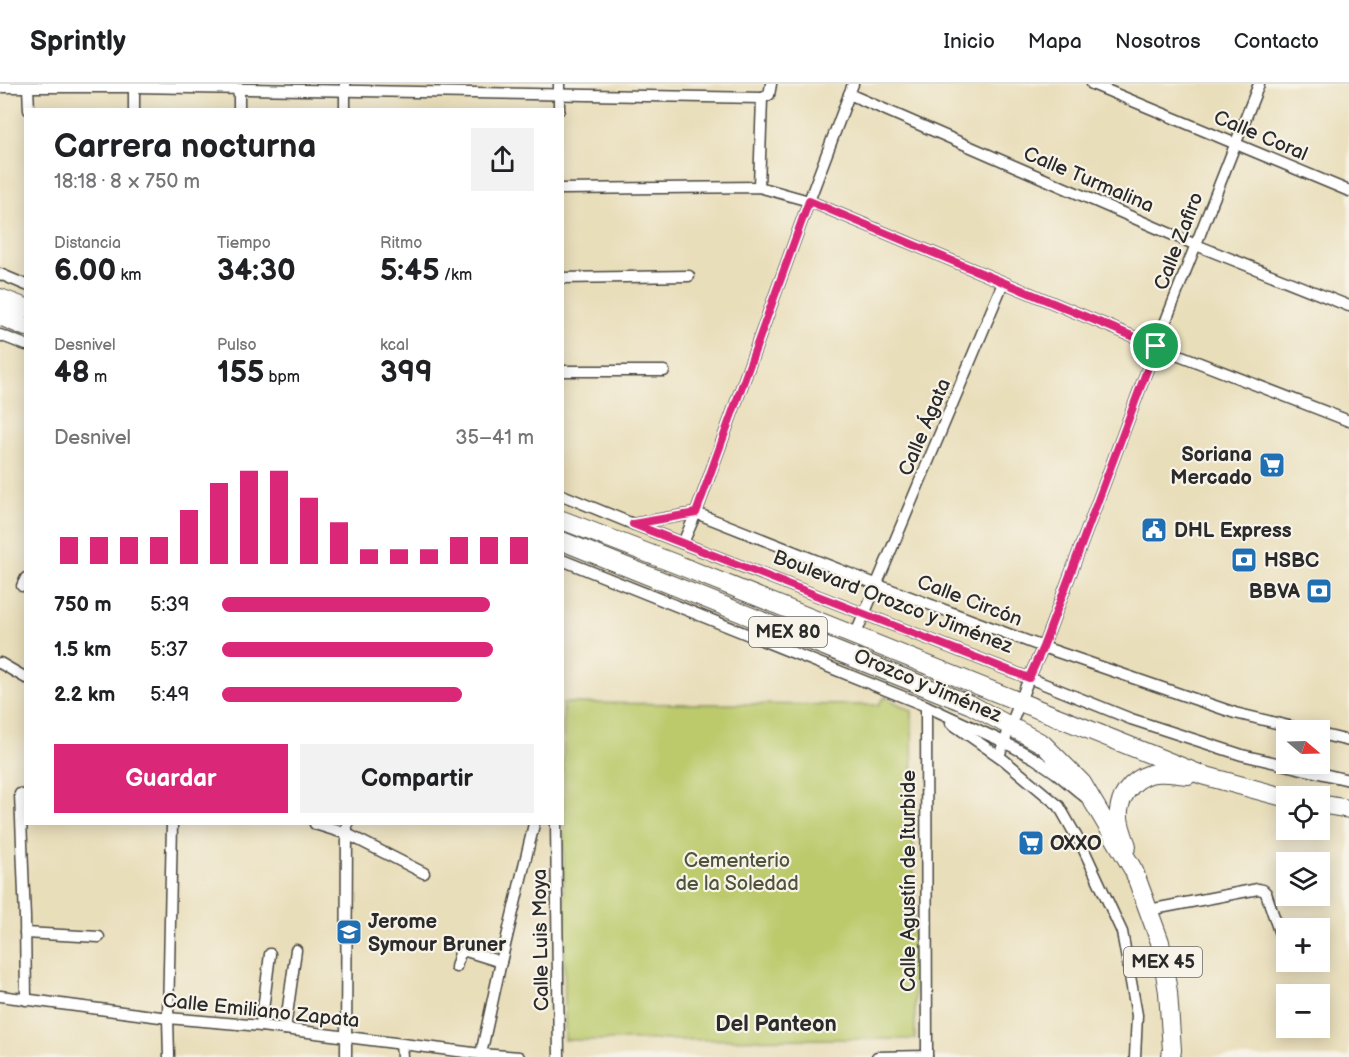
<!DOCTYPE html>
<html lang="es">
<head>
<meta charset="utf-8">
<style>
  :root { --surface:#fff; --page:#f2f2f2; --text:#202124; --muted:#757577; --line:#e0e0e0; --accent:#db2777 }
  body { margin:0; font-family:"Balsamiq Sans",sans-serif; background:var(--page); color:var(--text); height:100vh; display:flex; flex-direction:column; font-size:22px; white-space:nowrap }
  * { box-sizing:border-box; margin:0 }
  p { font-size:20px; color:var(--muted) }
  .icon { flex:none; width:33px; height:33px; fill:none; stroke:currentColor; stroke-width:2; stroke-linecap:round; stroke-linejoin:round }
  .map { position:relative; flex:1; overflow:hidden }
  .sheet { position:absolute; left:24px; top:24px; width:540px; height:717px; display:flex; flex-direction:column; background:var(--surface); border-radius:0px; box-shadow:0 3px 15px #0003 }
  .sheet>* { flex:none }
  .needle { width:39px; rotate:109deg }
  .fabs { position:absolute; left:1276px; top:636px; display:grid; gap:12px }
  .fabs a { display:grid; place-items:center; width:54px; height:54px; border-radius:0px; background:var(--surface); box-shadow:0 3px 15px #0003; font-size:30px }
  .pin { position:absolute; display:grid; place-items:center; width:51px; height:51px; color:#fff; margin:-26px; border:3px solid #fff; border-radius:50%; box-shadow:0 2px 6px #0007 }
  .round { display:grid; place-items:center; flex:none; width:63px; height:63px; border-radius:0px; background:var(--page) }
  .summary { display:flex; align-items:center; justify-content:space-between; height:102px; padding:0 30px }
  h1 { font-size:33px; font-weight:600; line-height:45px }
  .metrics { display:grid; grid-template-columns:repeat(3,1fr); gap:9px; height:102px; padding:6px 30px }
  .metrics div { display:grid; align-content:center }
  .metrics b { font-size:30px; font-weight:600 }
  .metrics small { font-size:16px; font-weight:400 }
  .metrics p { font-size:16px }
  .chart { height:168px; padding:12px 30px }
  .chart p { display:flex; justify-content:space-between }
  .chart svg { width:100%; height:108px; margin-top:6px; stroke:var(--accent); stroke-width:6 }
  .cta { display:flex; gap:12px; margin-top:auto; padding:12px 30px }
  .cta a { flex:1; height:69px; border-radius:0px; background:var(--accent); color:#fff; font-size:24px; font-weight:600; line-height:69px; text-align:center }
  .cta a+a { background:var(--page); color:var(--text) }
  ul { padding:0 30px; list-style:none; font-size:20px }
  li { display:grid; grid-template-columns:96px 72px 1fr; align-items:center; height:45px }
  li i { height:15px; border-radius:8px; background:var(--accent) }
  header { display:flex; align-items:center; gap:36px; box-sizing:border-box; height:84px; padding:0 30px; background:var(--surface); border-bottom:2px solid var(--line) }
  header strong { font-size:28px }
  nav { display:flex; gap:33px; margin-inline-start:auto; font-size:21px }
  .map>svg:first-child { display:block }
</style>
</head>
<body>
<header>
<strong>Sprintly</strong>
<nav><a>Inicio</a><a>Mapa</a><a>Nosotros</a><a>Contacto</a></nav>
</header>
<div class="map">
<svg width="1349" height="973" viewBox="0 0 1349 973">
  <rect width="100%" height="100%" fill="#f7f3e8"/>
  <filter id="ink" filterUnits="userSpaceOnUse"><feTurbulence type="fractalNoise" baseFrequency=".0167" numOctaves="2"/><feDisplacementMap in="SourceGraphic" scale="12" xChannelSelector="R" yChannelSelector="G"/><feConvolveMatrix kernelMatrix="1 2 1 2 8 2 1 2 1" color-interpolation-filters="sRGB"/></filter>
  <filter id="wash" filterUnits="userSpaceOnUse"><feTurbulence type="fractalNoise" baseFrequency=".008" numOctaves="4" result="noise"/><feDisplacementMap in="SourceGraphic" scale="24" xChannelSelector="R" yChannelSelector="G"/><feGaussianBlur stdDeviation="1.35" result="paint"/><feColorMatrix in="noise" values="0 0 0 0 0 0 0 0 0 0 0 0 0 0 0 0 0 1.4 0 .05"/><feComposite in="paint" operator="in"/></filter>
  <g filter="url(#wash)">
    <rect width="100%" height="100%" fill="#e9deba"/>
    <polygon fill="#bcca6c" stroke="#747a4c" stroke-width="1.5" points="885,613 912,627 915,955 565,956 563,619 878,621"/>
  </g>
  <g filter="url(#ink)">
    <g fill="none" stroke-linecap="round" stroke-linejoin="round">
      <g stroke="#484640" stroke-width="13">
        <g id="minor">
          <polyline points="1092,0 1349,107"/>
          <polyline points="0,3 134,3 762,14 769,11 771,0"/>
          <polyline points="28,3 29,26"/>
          <polyline points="239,5 239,26"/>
          <polyline points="849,10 1196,161 1349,222"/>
          <polyline points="134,26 134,0"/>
          <polyline points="345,26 345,0"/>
          <polyline points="559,26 559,0"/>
          <polyline points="759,103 762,14"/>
          <polyline points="562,105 759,103 809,117 1156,262 1349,337"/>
          <polyline points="0,190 26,201"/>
          <polyline points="562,194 689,192"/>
          <polyline points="0,251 26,261"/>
          <polyline points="562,287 664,287"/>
          <polyline points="562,411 633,440 1029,594 1131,635 1242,671 1349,696"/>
          <polyline points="633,440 696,429 878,501 1043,563 1235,629 1305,646"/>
          <polyline points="683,459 696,429 809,117 853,0"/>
          <polyline points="562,476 926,622 1004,658 1034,674 1056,689 1085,713"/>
          <polyline points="22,502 26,494"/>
          <polyline points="855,552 1003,199"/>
          <polyline points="0,579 26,594"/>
          <polyline points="926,622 927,973"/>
          <polyline points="951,639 1004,676 1059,722 1084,766 1122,848 1137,931 1135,973"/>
          <polyline points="1320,650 1349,657"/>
          <polyline points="999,672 1029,594 1043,563 1156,262 1259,0"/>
          <polyline points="20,710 25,834 26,916"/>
          <polyline points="315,740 347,750 424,789"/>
          <polyline points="556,740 559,973"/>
          <polyline points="1149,826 1258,805 1263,806 1266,809 1287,871"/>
          <polyline points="25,849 99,853"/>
          <polyline points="456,883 460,869 466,867 501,878"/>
          <polyline points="0,912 168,934 261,942 481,970 519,973"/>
          <polyline points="261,942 270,870"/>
          <polyline points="285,945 296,866"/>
          <polyline points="401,960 402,973"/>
          <polyline points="481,970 501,878 534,740"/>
          <polyline points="169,973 168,934 172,740"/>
          <polyline points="346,973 347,740"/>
          <polyline points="877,973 927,972"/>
        </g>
      </g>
      <g stroke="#484640" stroke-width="20">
        <g id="trunk">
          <polyline points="0,214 26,224"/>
          <polyline points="0,232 26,243"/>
          <polyline points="562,436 676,480 1202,691 1287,714"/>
          <polyline points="562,457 971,621 1043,660 1082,699 1134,787 1160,858 1168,908 1172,966 1171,973"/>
          <polyline points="1320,720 1349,725"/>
          <path d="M1127,762C1124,753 1120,744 1119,734C1117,715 1131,696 1150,690C1159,687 1177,690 1188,691"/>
        </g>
      </g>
      <use href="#minor" stroke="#fff" stroke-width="10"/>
      <use href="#trunk" stroke="#fff" stroke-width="18"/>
    </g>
  </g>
  <g fill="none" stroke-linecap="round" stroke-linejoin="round" filter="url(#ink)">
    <g stroke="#fff" stroke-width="12">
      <polygon id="route" points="809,117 1156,262 1043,563 1029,594 633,440 696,429"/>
    </g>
    <use href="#route" stroke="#db2777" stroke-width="8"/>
  </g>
  <defs>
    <g id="supermarket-square" transform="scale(1.35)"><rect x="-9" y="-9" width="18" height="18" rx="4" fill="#1f6fb2" stroke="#f7f3e8"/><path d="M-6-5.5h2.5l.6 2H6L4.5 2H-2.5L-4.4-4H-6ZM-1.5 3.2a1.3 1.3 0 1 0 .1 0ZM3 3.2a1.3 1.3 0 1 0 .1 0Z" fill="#fff"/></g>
    <g id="civic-square" transform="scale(1.35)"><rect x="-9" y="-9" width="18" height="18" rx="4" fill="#1f6fb2" stroke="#f7f3e8"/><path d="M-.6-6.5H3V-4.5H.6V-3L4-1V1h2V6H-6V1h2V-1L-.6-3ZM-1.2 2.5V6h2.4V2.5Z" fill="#fff"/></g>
    <g id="bank-square" transform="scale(1.35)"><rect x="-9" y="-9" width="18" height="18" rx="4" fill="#1f6fb2" stroke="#f7f3e8"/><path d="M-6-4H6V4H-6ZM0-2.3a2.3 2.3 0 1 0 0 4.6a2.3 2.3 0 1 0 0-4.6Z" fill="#fff"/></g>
    <g id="school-square" transform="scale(1.35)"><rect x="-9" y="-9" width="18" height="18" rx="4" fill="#1f6fb2" stroke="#f7f3e8"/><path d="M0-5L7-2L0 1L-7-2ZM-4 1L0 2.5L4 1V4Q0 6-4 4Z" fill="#fff"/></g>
  </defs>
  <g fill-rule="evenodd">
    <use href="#supermarket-square" x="1272" y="381"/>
    <use href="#civic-square" x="1154" y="446"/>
    <use href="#bank-square" x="1244" y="476"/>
    <use href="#bank-square" x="1319" y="507"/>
    <use href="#supermarket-square" x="1031" y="759"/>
    <use href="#school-square" x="349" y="848"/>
  </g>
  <g text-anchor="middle" stroke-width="4.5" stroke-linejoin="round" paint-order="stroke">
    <g fill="#f7f3e8" stroke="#686764" stroke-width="1.5">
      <rect x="749" y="533" width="78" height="30" rx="4.5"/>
      <rect x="1124" y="863" width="78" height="30" rx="4.5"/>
    </g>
    <g font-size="18" font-weight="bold" fill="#2b2b2b">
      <text x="788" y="554">MEX 80</text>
      <text x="1163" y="884">MEX 45</text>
    </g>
    <g font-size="20" fill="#2b2b2b" stroke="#f7f3e8">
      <text transform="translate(1261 51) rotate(23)" y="7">Calle Coral</text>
      <text transform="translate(1089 95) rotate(23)" y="7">Calle Turmalina</text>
      <text transform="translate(1178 157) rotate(-69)" y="7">Calle Zafiro</text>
      <text transform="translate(924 343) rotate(-67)" y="7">Calle Ágata</text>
      <text transform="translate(970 516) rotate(21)" y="7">Calle Circón</text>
      <text transform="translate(893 517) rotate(21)" y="7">Boulevard Orozco y Jiménez</text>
      <text transform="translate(928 601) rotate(23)" y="7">Orozco y Jiménez</text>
      <text transform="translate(908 797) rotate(-90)" y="7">Calle Agustín de Iturbide</text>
      <text transform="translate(540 856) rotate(-91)" y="7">Calle Luis Moya</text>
      <text transform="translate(261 926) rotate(6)" y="7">Calle Emiliano Zapata</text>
    </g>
    <g font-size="20" font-weight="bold" fill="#2b2b2b" stroke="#f7f3e8" text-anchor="start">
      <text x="1252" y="377" text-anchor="end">Soriana<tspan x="1252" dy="23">Mercado</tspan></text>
      <text x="1174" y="453">DHL Express</text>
      <text x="1264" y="483">HSBC</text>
      <text x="1300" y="514" text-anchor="end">BBVA</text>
      <text x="1050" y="766">OXXO</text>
      <text x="368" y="844">Jerome<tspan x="368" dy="23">Symour Bruner</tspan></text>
    </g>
    <g font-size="20" fill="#4f533b" stroke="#f7f3e8">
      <text x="737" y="783">Cementerio<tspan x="737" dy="23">de la Soledad</tspan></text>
    </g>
    <g font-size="22" font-weight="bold" fill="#2b2b2b" stroke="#f7f3e8">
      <text x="776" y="947">Del Panteon</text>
    </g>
  </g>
</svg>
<div class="fabs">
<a><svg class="needle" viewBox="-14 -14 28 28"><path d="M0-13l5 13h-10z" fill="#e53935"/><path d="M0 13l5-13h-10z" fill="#757577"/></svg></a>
<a><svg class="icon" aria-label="locate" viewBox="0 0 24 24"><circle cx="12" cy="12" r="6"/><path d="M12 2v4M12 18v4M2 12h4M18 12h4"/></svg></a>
<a><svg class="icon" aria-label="layers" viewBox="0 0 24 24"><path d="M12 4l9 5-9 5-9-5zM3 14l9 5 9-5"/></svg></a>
<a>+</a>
<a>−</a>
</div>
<div class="pin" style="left:1156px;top:262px;background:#1e9e55"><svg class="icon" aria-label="arrive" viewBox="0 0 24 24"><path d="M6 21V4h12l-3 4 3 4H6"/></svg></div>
<section class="sheet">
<div class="summary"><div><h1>Carrera nocturna</h1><p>18:18 · 8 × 750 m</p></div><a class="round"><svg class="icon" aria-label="share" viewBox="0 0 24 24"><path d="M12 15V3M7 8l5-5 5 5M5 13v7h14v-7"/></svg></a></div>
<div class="metrics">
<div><p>Distancia</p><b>6.00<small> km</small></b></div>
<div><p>Tiempo</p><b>34:30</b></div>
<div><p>Ritmo</p><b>5:45<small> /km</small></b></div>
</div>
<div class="metrics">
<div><p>Desnivel</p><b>48<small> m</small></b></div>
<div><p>Pulso</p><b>155<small> bpm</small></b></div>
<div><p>kcal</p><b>399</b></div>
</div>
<div class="chart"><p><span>Desnivel</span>35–41 m</p>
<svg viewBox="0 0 160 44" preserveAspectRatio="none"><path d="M5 44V33M15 44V33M25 44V33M35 44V33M45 44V22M55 44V11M65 44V6M75 44V6M85 44V17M95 44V27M105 44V38M115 44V38M125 44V38M135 44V33M145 44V33M155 44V33"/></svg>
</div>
<ul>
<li><b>750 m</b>5:39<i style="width:86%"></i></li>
<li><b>1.5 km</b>5:37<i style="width:87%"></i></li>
<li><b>2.2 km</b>5:49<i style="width:77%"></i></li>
</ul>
<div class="cta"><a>Guardar</a><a>Compartir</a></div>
</section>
</div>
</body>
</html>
